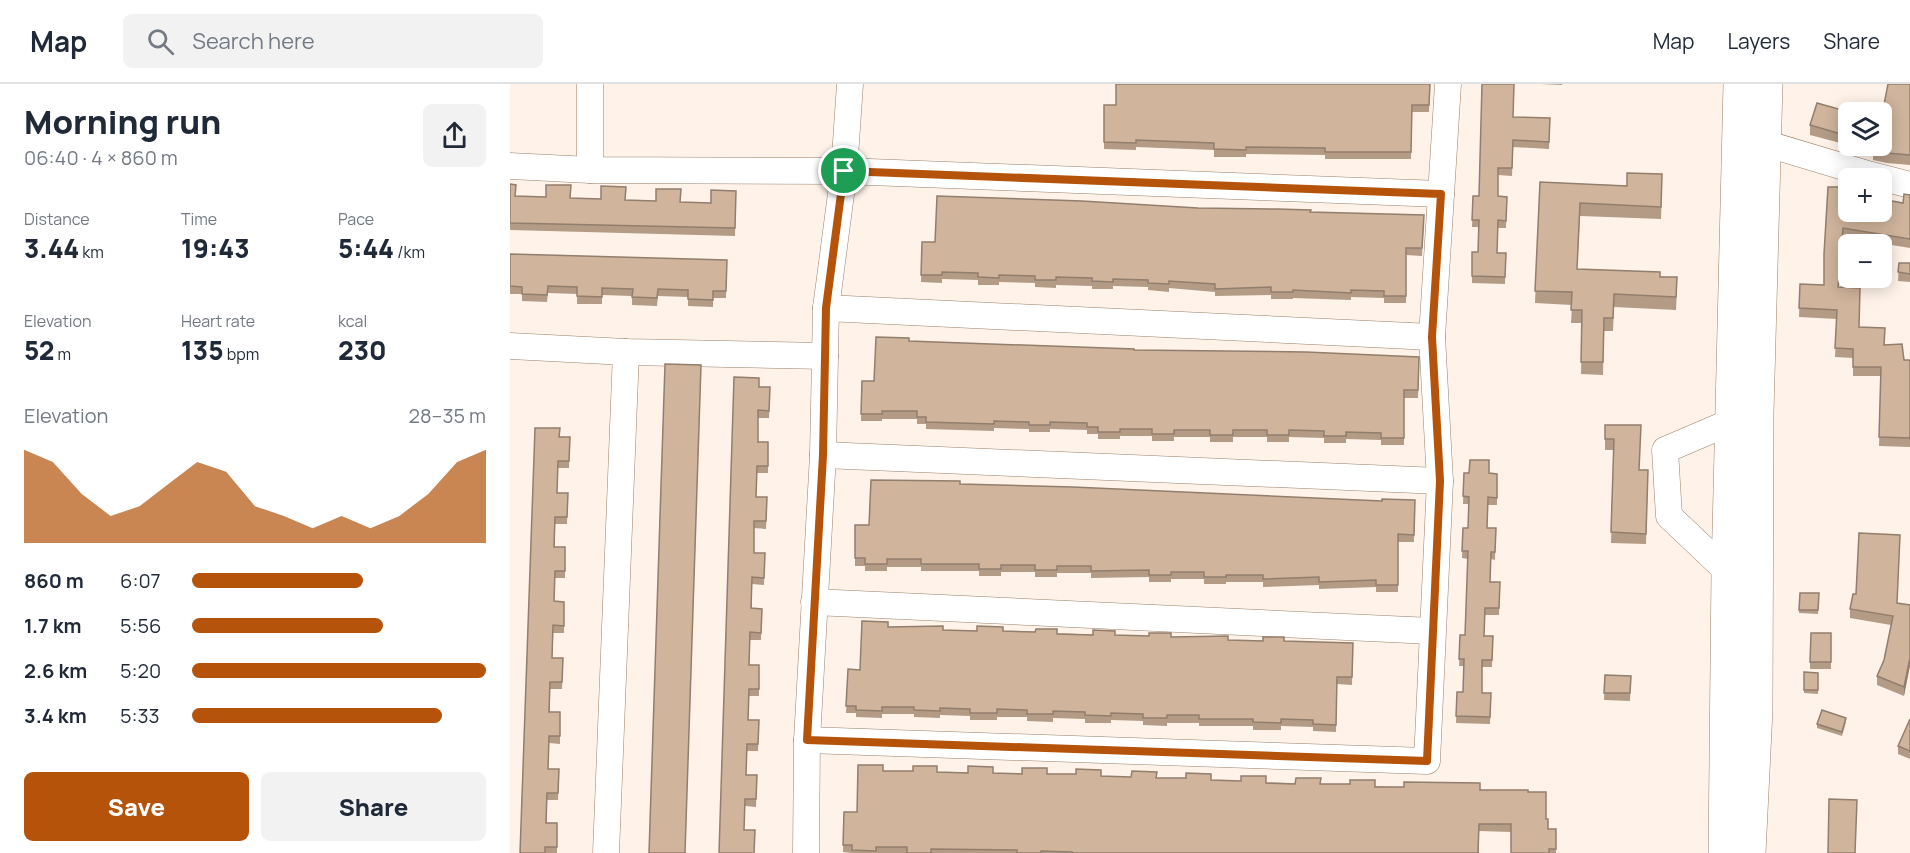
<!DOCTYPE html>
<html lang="en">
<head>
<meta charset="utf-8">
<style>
  :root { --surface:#fff; --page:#f2f2f3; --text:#1f2937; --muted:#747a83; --line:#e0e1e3; --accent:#b45309 }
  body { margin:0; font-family:Manrope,sans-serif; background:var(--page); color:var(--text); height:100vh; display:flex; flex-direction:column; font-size:22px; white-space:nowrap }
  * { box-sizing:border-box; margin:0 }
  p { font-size:20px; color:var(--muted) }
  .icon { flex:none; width:33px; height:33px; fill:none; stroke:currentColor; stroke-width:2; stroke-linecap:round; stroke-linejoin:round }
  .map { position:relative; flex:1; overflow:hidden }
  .details { display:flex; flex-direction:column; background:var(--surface); width:510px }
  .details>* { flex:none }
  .buttons { position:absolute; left:1328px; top:18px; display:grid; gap:12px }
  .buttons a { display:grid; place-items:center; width:54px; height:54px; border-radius:9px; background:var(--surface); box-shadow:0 3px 15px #0003; font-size:30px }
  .pin { position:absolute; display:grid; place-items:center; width:51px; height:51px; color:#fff; margin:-26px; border:3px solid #fff; border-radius:50%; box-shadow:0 2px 6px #0007 }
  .round { display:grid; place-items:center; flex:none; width:63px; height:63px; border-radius:9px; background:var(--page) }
  .summary { display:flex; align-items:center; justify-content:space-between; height:102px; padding:0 24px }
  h1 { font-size:33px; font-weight:800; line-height:45px }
  .metrics { display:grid; grid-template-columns:repeat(3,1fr); gap:9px; height:102px; padding:6px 24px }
  .metrics div { display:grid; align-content:center }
  .metrics b { font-size:26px; font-weight:800 }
  .metrics small { font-size:16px; font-weight:400 }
  .metrics p { font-size:16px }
  .chart { height:168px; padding:12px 24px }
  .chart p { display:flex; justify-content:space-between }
  .chart svg { width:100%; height:108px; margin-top:6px; fill:var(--accent); opacity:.7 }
  .button { display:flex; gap:12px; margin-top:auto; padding:12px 24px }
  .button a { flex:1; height:69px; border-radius:9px; background:var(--accent); color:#fff; font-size:24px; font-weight:800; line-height:69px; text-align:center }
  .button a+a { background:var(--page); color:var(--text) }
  ul { padding:0 24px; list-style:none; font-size:20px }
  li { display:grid; grid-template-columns:96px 72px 1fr; align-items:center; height:45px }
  li i { height:15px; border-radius:8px; background:var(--accent) }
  header { display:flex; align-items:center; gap:36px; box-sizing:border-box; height:84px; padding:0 30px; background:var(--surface); border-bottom:2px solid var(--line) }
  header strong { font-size:28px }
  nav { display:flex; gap:33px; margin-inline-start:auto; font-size:21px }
  .search { width:420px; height:54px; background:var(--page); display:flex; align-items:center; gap:15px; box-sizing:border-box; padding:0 21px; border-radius:9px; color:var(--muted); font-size:22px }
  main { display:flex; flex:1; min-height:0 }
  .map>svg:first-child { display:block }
</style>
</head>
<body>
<header>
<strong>Map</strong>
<div class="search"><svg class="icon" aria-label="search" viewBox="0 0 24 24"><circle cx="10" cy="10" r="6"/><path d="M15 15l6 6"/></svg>Search here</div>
<nav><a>Map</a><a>Layers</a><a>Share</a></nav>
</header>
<main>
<section class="details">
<div class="summary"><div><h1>Morning run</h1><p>06:40 · 4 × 860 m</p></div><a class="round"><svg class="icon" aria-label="share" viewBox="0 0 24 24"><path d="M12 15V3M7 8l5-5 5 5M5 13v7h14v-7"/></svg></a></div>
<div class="metrics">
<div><p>Distance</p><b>3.44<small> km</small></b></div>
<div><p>Time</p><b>19:43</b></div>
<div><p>Pace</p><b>5:44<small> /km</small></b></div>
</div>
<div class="metrics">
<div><p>Elevation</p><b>52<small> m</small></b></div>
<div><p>Heart rate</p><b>135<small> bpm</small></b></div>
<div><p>kcal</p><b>230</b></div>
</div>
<div class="chart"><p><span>Elevation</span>28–35 m</p>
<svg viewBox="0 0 160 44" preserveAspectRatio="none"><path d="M0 44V6L10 11L20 24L30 33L40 29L50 20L60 11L70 15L80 29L90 33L100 38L110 33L120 38L130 33L140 24L150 11L160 6V44z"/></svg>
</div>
<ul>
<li><b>860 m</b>6:07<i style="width:58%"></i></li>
<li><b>1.7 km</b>5:56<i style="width:65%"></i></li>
<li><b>2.6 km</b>5:20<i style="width:100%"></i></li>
<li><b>3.4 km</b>5:33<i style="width:85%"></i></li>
</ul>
<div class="button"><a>Save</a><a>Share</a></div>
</section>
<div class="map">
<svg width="1400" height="769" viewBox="0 0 1400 769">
  <rect width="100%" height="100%" fill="#fff3e9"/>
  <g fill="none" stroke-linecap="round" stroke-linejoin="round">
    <g stroke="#9a806a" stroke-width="27">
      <g id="minor">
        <polyline points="1254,59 1354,89 1400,101"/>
        <polyline points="0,82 80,86 334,87 931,110"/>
        <polyline points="80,86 80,0"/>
        <polyline points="316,224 922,253"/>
        <polyline points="0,262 116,268 315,272"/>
        <polyline points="313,371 930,397"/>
        <polyline points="1218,488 1159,432 1155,366 1223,337"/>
        <polyline points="304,518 922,547"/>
        <polyline points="297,656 917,677 930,397 922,253 938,0"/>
        <polyline points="96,769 116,268"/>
        <polyline points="296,769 297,656 313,371 316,224 334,87 340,0"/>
      </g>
    </g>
    <g stroke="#9a806a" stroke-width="34">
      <g id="major">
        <polyline points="1215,769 1218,488 1230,0"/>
        <polyline points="1239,769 1246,626 1247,329 1256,0"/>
      </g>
    </g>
    <use href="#minor" stroke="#fff" stroke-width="26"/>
    <use href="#major" stroke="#fff" stroke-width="33"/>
  </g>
  <g fill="#b39b86">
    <polygon points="920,0 919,28 902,28 901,75 815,75 815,71 736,70 736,73 704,73 704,66 626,63 626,66 594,65 594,21 606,21"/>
    <polygon points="1031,0 1052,0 1052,1"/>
    <polygon points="1400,0 1400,81 1377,79 1363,76 1363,69 1339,62 1371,62"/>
    <polygon points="1338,28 1338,61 1300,51 1300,41"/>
    <polygon points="1003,33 1040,34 1039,65 1003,63 1002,92 988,91 988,112 997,113 996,144 988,144 987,169 996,169 995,200 962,199 962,168 968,168 969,143 962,143 963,112 969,112"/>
    <polygon points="1030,98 1152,103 1151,135 1070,132 1067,185 1150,193 1167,206 1166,226 1104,223 1103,247 1094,247 1093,291 1071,290 1072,239 1061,239 1062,221 1025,219"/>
    <polygon points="0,100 6,112 171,118 201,119 226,107 225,152 0,146"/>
    <polygon points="1335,109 1393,119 1400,111 1400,164 1333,153 1329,203 1349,243 1375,261 1394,276 1400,276 1400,363 1369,362 1371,292 1343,292 1343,274 1325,273 1327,235 1289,233 1290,200 1314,201"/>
    <polygon points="688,124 800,128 914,138 912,172 896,171 896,219 874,219 874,214 841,213 841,216 783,214 783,215 761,215 761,211 705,212 705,208 659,204 659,208 638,206 638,203 603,202 603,205 582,205 582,202 546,201 546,204 525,203 525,199 489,198 489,201 468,201 468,196 432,195 432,199 411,198 412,158 425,158"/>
    <polygon points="0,170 217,176 216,214 203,214 203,223 178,222 178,213 148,212 147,222 122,221 122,212 92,211 92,220 67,220 67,210 38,209 37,218 12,217 12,210 0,210"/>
    <polygon points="1389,179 1400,179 1400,198 1388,197"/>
    <polygon points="399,257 624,266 909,273 908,314 894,314 894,361 871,361 871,356 836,355 836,359 814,359 814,354 779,353 779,358 757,358 757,353 723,353 723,358 700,358 700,353 664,353 664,357 642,357 642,352 610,352 610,355 588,355 588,350 577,350 577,346 540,345 540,348 519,348 519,345 484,344 484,347 416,345 416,340 407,340 407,335 372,335 372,337 351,337 352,297 364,297"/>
    <polygon points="249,303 260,303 259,334 248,334 248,358 258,358 258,389 247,389 246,413 257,413 256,445 244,444 244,469 255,469 254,501 242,500 242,524 252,525 251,556 240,556 239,581 249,581 249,612 239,612 238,636 249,636 248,667 237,667 236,691 247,691 246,723 235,722 209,769"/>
    <polygon points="1095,341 1130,386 1138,386 1136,460 1101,459 1104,366 1095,366"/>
    <polygon points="49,353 60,360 59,384 48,384 47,409 58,409 57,440 45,440 45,463 55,463 55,494 45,494 44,517 54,518 54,549 43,549 42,574 53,574 52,605 40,605 40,628 50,628 50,660 39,659 38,685 49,685 48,716 37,716 37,739 47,739 47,769 10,769"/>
    <polygon points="954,389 987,390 987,421 978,421 977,444 986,444 985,476 981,475 980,498 990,498 989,531 975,531 974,552 983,552 982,583 972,583 972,609 981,609 980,640 946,639 947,608 953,608 954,582 949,582 950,551 955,551 958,475 952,474 953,444 958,444 959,420 953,420"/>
    <polygon points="450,400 872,417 905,416 904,458 888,458 888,508 866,508 866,503 809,505 809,501 753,503 753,498 716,498 716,500 694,500 694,495 661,495 661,498 639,498 639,493 581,494 581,489 547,489 547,493 525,493 525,488 491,488 491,492 469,492 469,487 411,487 411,483 377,483 377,487 355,487 355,482 345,482 345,441 359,441"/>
    <polygon points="1290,509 1309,509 1308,530 1289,529"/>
    <polygon points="1387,519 1400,521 1394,612 1367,601 1367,592 1374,576 1381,541 1340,534 1340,525"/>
    <polygon points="378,543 433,546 493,547 718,556 843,559 842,601 827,600 826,648 803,647 803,643 771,642 771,646 743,646 743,642 689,642 689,639 657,639 657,642 633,641 633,637 601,636 601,639 575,639 575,635 543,634 543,638 517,637 517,633 487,633 487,636 460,636 460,632 430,631 430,634 404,633 404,630 372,630 372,634 346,633 346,629 336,629 338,585 350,586"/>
    <polygon points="1321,549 1321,585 1300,585 1300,578"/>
    <polygon points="1294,588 1308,589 1308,610 1294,609"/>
    <polygon points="1095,591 1121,592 1120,617 1094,616"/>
    <polygon points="1400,635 1400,675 1388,670 1388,662"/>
    <polygon points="1336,638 1332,652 1307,644 1307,640"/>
    <polygon points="373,687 537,690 1018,708 1036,735 1038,745 1046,745 1046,769 1001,769 1001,748 969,747 969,769 342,769 333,768 334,728 347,728"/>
  </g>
  <polygon fill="#927e6d" points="1400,574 1400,582 1394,612 1394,603"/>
  <g fill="#d0b49c" stroke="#927e6d" stroke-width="1.5">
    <polygon points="606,0 920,0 919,21 902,21 901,68 815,68 815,64 736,63 736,66 704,65 704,59 626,56 626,59 594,58 594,21 606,21"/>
    <polygon points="972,0 1004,0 1003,33 1040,34 1039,58 1003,56 1002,84 988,84 988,112 997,113 996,137 988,136 987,169 996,169 995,193 962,192 962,168 968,168 969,136 962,136 963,112 969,112"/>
    <polygon points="1378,0 1400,0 1400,71 1377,69 1363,66 1364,62 1371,62 1371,36"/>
    <polygon points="1307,19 1339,28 1338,28 1338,52 1300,41"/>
    <polygon points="1117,89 1152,90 1151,123 1070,119 1067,185 1150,188 1150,193 1167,193 1166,213 1104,210 1103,234 1094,234 1093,278 1071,278 1072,226 1061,226 1062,208 1025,207 1030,98 1117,102"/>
    <polygon points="0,100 6,101 5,112 36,113 36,101 61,101 60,114 91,115 91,102 116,103 115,116 146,117 146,105 171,105 170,118 201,119 201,106 226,107 225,144 0,139"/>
    <polygon points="1318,103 1335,103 1335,109 1338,109 1338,128 1371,128 1371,115 1393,119 1394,110 1400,111 1400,155 1333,144 1328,203 1350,204 1349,243 1375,244 1374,261 1392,260 1394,276 1400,276 1400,354 1369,353 1371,283 1343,283 1343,265 1325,264 1327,226 1289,224 1290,200 1314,201 1314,170"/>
    <polygon points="427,112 572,117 688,124 767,125 801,126 800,128 914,131 912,164 896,164 896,212 874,212 874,207 841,206 841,209 783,206 783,208 761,208 761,203 705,205 705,200 659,197 659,200 638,199 638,196 603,195 603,198 582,197 582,194 546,193 546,196 525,196 525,192 489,191 489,194 468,193 468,189 432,188 432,191 411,191 412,158 425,158"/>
    <polygon points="0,170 217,176 216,207 203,207 203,216 178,215 178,206 148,205 147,214 122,213 123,205 92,204 92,213 67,212 67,203 38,202 37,211 12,210 12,203 0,202"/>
    <polygon points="1389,179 1400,179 1400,190 1388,188"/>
    <polygon points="366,253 399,254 399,257 624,265 624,266 796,268 909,273 908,306 894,306 894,354 871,354 871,349 836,348 836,352 814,352 814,347 779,346 779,351 757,351 757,346 723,346 723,351 700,351 700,346 664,346 664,350 642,350 642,345 610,345 610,348 588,348 588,343 577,343 577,339 540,338 540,341 519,341 519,338 484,337 484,340 416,338 416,333 407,333 407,327 372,327 372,330 351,330 352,297 364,297"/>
    <polygon points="155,280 191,281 175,769 139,769"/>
    <polygon points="224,293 249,294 249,303 260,303 259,327 248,326 248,358 258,358 258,382 247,382 246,413 257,413 256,437 244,437 244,469 255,469 254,494 242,493 241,524 252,525 251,549 240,548 239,581 249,581 249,605 239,605 238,636 249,636 248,660 237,660 236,691 247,691 246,715 235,715 234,746 245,746 244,769 209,769"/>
    <polygon points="1095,341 1131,341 1129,386 1138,386 1136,450 1101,448 1104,355 1095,355"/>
    <polygon points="25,344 50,344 49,353 60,353 59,377 48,377 47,409 58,409 57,433 45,433 44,463 55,463 55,487 45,487 44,517 54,518 54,542 43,541 42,574 53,574 52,598 40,598 39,628 50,628 50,652 39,652 38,685 49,685 48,709 37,709 36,739 47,739 47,763 35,763 35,769 10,769"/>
    <polygon points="960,376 979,376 979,389 987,390 987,414 978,413 977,444 986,444 985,468 981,468 980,498 990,498 989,524 975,524 974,552 983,552 982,576 972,576 972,609 981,609 980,633 946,632 947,608 953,608 954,575 949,575 950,551 955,551 958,467 952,467 953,444 958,444 959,413 953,412 954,389 959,389"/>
    <polygon points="361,396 450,397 450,400 563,403 872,417 872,415 905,416 904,451 888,450 888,501 866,501 866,496 809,498 809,493 753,495 753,491 716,491 716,493 694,493 694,488 661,488 661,491 639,491 639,486 581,487 581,482 547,482 547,486 525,486 525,481 491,481 491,485 469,485 469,480 411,480 411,475 377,475 377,480 355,480 355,474 345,474 345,441 359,441"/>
    <polygon points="1349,449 1390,451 1387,519 1400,521 1400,574 1394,603 1367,592 1374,576 1383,532 1340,525 1343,510 1346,510"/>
    <polygon points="1290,509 1309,509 1308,526 1289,526"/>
    <polygon points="352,537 378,538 378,543 433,542 433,546 467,547 467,542 493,543 493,547 525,548 526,545 547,545 547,550 583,551 583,546 605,547 605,551 639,552 639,549 661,549 661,553 718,552 718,556 753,557 753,553 774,553 774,557 843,559 842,593 827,593 826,641 803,640 803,636 771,635 771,639 743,638 743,635 689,635 689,631 657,631 657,634 633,634 633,630 601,629 601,632 575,631 575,628 543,627 543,630 517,630 517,626 487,625 487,629 460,629 460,625 430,624 430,627 404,626 404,623 372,623 372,627 346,626 346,622 336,622 338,585 350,586"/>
    <polygon points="1301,549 1321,549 1321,578 1300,578"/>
    <polygon points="1294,588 1308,589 1308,606 1294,606"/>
    <polygon points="1095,591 1121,592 1120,609 1094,609"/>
    <polygon points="1312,626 1336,634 1332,648 1307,640"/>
    <polygon points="1400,635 1400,667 1388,662"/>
    <polygon points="348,681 373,681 373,687 403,687 403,682 427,682 427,688 458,689 458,682 483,683 483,689 512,690 512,684 537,684 537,690 566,690 566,685 591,686 591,692 621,693 622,687 647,688 646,694 676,694 676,689 701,690 701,696 731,697 731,692 756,692 756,699 785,700 786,694 811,694 810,700 840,700 840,696 865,696 865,703 894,703 894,698 970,699 970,706 1018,706 1018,708 1036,708 1036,735 1038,735 1038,745 1046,745 1046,765 1039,765 1039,769 1001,769 1001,740 969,740 968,769 562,769 562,768 531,767 531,769 507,769 507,766 421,765 421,769 397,769 397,763 366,763 366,767 342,766 342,761 333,761 334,728 347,728"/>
    <polygon points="1319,715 1347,716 1345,769 1318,769"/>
  </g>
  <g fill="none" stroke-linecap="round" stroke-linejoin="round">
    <g stroke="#fff" stroke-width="12">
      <polygon id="route" points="334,87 931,110 922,253 930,397 917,677 297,656 313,371 316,224"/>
    </g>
    <use href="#route" stroke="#b45309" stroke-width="8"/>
  </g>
</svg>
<div class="buttons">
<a><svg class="icon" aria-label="layers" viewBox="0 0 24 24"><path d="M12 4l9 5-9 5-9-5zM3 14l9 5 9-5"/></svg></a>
<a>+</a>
<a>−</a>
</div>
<div class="pin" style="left:334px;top:87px;background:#1e9e55"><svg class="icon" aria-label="arrive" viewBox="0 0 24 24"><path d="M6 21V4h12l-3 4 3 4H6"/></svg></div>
</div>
</main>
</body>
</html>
